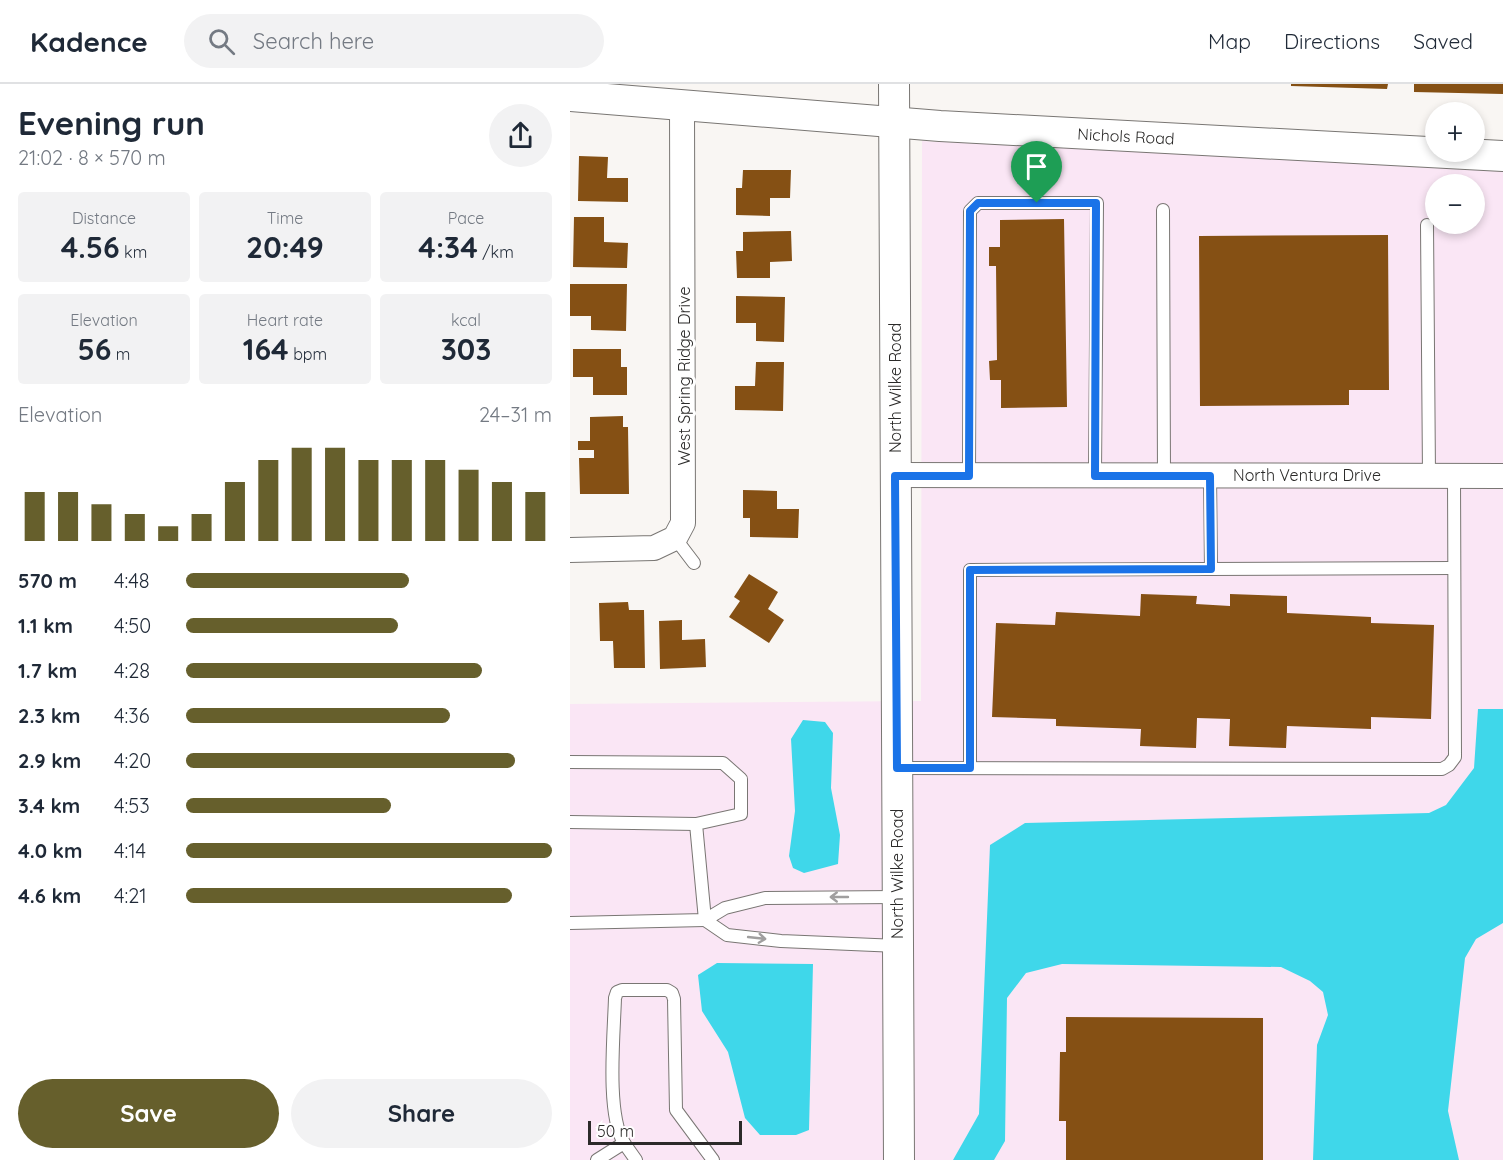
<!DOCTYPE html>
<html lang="en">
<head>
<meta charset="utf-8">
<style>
  :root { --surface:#fff; --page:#f2f2f3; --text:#1f2937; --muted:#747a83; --line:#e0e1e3; --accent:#665f2c }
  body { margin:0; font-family:Quicksand,sans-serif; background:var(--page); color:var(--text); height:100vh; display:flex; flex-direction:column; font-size:22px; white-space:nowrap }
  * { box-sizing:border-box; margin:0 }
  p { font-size:20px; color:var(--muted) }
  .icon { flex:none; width:33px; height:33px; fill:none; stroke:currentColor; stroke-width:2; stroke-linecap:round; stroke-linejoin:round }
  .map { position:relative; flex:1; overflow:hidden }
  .panel { display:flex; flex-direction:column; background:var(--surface); width:570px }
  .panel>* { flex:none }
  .controls { position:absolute; left:855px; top:18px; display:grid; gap:12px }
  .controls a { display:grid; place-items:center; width:60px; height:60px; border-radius:50%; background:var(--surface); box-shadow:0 3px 9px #0003; font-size:30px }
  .scale { position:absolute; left:18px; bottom:15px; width:154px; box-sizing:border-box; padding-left:6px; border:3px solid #2b2a29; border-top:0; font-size:16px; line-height:21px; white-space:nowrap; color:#2b2a29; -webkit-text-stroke:4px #fff; paint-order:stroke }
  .pin { position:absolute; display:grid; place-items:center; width:51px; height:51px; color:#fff; margin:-62px -26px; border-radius:50% 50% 50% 0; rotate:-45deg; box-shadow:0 0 6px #0007 }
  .pin .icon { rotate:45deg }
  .round { display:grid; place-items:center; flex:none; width:63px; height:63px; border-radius:32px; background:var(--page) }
  .overview { display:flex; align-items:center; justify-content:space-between; height:102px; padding:0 18px }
  h1 { font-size:33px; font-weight:700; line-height:45px }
  .figures { display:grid; grid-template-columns:repeat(3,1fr); gap:9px; height:102px; padding:6px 18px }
  .figures div { display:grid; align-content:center; border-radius:6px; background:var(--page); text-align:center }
  .figures b { font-size:30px; font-weight:700 }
  .figures small { font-size:16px; font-weight:400 }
  .figures p { font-size:16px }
  .chart { height:168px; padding:12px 18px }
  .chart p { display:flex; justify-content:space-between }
  .chart svg { width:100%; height:108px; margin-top:6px; stroke:var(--accent); stroke-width:6 }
  .button { display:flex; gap:12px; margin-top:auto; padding:12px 18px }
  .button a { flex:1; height:69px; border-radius:36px; background:var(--accent); color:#fff; font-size:24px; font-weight:700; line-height:69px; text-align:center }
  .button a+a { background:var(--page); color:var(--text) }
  ul { padding:0 18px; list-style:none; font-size:20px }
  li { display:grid; grid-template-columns:96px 72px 1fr; align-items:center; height:45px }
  li i { height:15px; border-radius:8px; background:var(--accent) }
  header { display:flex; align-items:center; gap:36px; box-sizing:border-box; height:84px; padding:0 30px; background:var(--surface); border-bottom:2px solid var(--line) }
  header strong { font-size:28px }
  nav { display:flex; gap:33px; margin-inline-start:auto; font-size:21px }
  .search { width:420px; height:54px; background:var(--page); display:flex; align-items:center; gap:15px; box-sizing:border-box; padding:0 21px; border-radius:33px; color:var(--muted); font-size:22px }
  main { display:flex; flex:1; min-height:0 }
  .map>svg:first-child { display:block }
</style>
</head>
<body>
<header>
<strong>Kadence</strong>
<div class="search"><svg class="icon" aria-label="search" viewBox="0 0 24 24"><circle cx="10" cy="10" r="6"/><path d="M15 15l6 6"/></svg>Search here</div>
<nav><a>Map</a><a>Directions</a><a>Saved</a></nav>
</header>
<main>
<section class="panel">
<div class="overview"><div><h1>Evening run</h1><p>21:02 · 8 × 570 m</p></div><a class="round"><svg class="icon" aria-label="share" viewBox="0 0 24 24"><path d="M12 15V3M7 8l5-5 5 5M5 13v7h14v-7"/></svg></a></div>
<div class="figures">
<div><p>Distance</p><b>4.56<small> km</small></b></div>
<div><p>Time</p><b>20:49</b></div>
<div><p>Pace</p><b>4:34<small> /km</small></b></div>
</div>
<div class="figures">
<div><p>Elevation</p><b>56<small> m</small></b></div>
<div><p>Heart rate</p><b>164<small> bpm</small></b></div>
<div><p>kcal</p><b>303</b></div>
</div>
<div class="chart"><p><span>Elevation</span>24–31 m</p>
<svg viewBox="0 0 160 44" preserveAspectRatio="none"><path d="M5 44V24M15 44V24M25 44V29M35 44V33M45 44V38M55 44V33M65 44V20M75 44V11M85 44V6M95 44V6M105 44V11M115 44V11M125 44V11M135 44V15M145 44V20M155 44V24"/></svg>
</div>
<ul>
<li><b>570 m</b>4:48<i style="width:61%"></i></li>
<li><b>1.1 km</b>4:50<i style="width:58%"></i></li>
<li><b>1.7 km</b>4:28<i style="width:81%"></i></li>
<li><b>2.3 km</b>4:36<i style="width:72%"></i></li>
<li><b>2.9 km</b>4:20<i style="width:90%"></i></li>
<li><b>3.4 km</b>4:53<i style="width:56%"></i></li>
<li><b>4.0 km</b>4:14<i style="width:100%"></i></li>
<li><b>4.6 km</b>4:21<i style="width:89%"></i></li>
</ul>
<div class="button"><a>Save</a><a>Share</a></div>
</section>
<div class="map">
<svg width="933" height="1076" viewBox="0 0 933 1076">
  <rect width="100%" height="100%" fill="#f9f6f3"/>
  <path fill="#fae6f5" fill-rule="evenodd" d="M352,57L933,85V1076H0V620L351,617ZM866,100H904V140H866Z"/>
  <g fill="#3fd7ea">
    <polygon points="908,625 933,625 933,839 906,855 895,874 878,1027 889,1076 743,1076 747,961 758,931 753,908 740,897 711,883 492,880 456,889 437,914 435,1057 424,1076 383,1076 409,1030 420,761 455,739 859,729 876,721 904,684"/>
    <polygon points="233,636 255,638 263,649 261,704 270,751 268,780 234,789 223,784 219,772 225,727 221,655"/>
    <polygon points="147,879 243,880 239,1046 226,1051 190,1051 175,1034 158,968 132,927 128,891"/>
  </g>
  <g fill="#855014">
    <polygon points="721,0 818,0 817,5 721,2"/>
    <polygon points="844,0 933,0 933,10 844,8"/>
    <polygon points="9,72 38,73 37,94 58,94 58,118 8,117"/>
    <polygon points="173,86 221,86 220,114 200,114 200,132 166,131 166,104 172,104"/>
    <polygon points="4,133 34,133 34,158 58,159 57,184 3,183"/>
    <polygon points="494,135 497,323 431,324 431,296 420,296 419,277 427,276 426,182 419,182 419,163 430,163 430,136"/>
    <polygon points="221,147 222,177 200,178 200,194 167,194 166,167 173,167 173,148"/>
    <polygon points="818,151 819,306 779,306 779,321 630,322 629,152"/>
    <polygon points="0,200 57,200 56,247 21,246 21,232 0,232"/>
    <polygon points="166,212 215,213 214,258 186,257 186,239 166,239"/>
    <polygon points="3,265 51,265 51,283 57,283 57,311 23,311 23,293 3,293"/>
    <polygon points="186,278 214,278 213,327 165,326 165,302 185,302"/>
    <polygon points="53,332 53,343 58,343 59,410 10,410 9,374 24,374 24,366 8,366 8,357 20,357 20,333"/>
    <polygon points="173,406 207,407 207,425 229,425 228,454 180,453 180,434 173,434"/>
    <polygon points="179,490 208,508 198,525 214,536 199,559 159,533 170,517 164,513"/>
    <polygon points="571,510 627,512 626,520 660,522 660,510 717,512 717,529 801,533 801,539 864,541 861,635 801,633 801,645 717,642 716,664 659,662 660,635 627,634 626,664 570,662 571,645 486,642 486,635 422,633 426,539 485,541 486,528 570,532"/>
    <polygon points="58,518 59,526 74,526 75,584 44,584 43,557 30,557 29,519"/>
    <polygon points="112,536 112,556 135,555 136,583 90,585 89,537"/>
    <polygon points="496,933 693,934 693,1076 496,1076 496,1037 489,1037 490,968 496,968"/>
  </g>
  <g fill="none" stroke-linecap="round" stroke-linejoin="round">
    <g stroke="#797673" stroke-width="14">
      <g id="service">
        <polyline points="593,126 594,391"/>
        <polyline points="857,141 859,391"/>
        <polyline points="399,391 400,127 408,119 527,119 525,391"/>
        <polyline points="640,391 641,485"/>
        <polyline points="105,454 124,479"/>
        <polyline points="0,678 153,679 171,695 171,730 126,740 135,836 0,839"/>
        <polyline points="327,684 872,685 879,681 885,673 884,392"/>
        <polyline points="400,684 400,486 884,484"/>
        <polyline points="0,738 126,740"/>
        <polyline points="327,813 195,814 155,824 135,836 157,851 211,857 328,862"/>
        <polyline points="54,1059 66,1076"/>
        <path d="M27,1076L54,1059C36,1030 44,950 45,914L47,908L52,906H97L102,909L104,915L106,1026L143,1076"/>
      </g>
    </g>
    <g stroke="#797673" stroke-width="26">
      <g id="minor">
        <polyline points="325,391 933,392"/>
        <polyline points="0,466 84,464 105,454 113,439 112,20"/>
      </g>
    </g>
    <g stroke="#797673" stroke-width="32">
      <g id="tertiary">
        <polyline points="324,0 329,1076"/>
        <polyline points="0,12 370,42 933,72"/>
      </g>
    </g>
    <use href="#service" stroke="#fff" stroke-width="12"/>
    <use href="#minor" stroke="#fff" stroke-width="24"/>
    <use href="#tertiary" stroke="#fff" stroke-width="30"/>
  </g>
  <defs><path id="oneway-shaft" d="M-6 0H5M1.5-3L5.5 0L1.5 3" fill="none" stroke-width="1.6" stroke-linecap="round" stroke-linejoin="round" transform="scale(1.5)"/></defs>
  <g stroke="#a09f9f">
    <use href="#oneway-shaft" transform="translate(269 813) rotate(180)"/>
    <use href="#oneway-shaft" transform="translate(187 854) rotate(6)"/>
  </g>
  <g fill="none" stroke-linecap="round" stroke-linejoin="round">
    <g stroke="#fff" stroke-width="12">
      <polygon id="route" points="408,119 526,119 525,392 640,392 641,485 400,486 400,684 327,684 325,392 399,392 400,127"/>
    </g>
    <use href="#route" stroke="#1a73e8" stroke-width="8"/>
  </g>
  <g text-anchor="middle" stroke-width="6" stroke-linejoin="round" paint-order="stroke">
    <g font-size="16" fill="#2b2a29" stroke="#fff">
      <text transform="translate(556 52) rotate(3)" y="6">Nichols Road</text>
      <text transform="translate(114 292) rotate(-90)" y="6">West Spring Ridge Drive</text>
      <text transform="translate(325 304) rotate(-90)" y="6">North Wilke Road</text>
      <text x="737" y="397">North Ventura Drive</text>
      <text transform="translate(327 790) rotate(-90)" y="6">North Wilke Road</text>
    </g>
  </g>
</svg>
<div class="controls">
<a>+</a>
<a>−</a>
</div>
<div class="scale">50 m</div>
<div class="pin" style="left:467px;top:119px;background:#1e9e55"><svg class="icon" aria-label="arrive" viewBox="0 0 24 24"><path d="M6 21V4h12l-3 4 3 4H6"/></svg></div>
</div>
</main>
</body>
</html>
